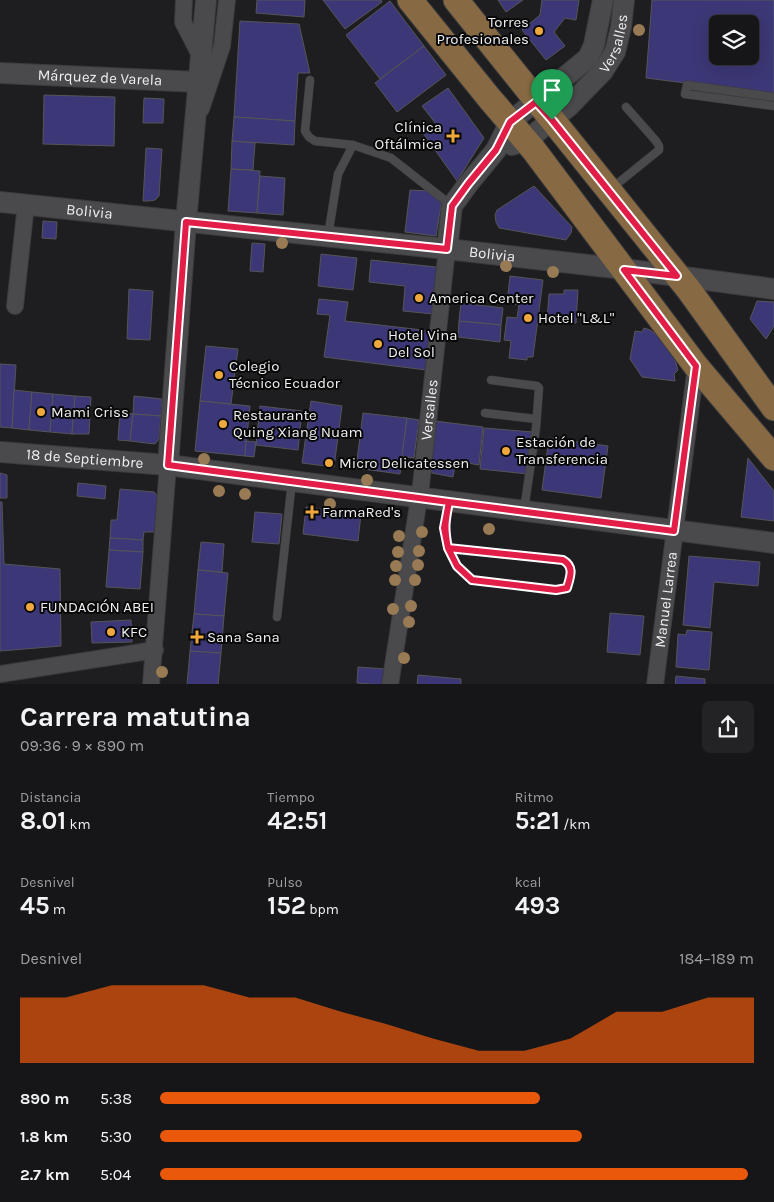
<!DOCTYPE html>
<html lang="es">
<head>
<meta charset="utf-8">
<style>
  :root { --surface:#161618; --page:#232325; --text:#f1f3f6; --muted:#9e9fa2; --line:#353537; --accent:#ea580c }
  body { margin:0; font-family:Karla,sans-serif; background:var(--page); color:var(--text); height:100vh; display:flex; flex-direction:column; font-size:19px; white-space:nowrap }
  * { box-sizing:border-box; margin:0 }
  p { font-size:16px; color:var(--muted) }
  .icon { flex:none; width:28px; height:28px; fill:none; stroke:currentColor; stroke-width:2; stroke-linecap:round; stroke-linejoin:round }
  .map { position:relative; height:684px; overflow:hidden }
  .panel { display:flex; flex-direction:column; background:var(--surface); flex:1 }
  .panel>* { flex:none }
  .controls { position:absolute; left:709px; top:15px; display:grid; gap:10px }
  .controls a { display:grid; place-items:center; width:50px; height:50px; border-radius:8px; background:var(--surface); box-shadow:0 5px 20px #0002,0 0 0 1px var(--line); font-size:25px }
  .pin { position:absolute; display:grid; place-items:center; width:42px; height:42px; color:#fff; margin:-51px -21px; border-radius:50% 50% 50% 0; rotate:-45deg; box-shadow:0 0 5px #0007 }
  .pin .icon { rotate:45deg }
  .round { display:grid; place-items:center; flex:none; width:52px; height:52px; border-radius:8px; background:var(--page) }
  .summary { display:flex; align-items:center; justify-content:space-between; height:85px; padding:0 20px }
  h1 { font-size:28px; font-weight:700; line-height:38px }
  .figures { display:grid; grid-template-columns:repeat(3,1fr); gap:8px; height:85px; padding:5px 20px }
  .figures div { display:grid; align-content:center }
  .figures b { font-size:25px; font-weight:700 }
  .figures small { font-size:14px; font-weight:400 }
  .figures p { font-size:14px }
  .chart { height:140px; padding:10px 20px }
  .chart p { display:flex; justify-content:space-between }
  .chart svg { width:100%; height:90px; margin-top:5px; fill:var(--accent); opacity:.7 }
  ul { padding:0 20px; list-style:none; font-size:16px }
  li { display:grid; grid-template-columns:80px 60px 1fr; align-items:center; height:38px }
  li i { height:12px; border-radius:6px; background:var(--accent) }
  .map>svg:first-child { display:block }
</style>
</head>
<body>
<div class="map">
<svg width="774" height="685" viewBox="0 0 774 685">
  <rect width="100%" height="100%" fill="#1e1e20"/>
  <g fill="#3c3776" stroke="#555558" fill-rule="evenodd">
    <polygon points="257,0 305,0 304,17 256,13"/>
    <polygon points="323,0 381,0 382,2 345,29"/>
    <polygon points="498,0 523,0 506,12"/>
    <polygon points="542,0 579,0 576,20 565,18 554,32 565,46 546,60 522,30 540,15"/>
    <path d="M652,0H774V94L646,78ZM718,24H750V56H718Z"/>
    <polygon points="390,1 424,46 380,79 346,35"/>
    <polygon points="240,21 299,24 310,73 298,73 295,121 234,117"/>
    <polygon points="424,46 446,75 397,112 375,83"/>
    <polygon points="448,88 484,138 457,181 423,133 436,124 422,106"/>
    <polygon points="44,95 115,97 114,146 43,144"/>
    <polygon points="144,98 164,99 163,123 143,123"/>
    <polygon points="234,117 295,121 294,145 232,141"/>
    <polygon points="232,141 255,143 253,170 231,169"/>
    <polygon points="146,148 162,149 159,196 155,200 149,201 143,201"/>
    <polygon points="231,169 260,171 257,213 228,211"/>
    <polygon points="260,176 285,178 283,215 257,213"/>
    <polygon points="534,186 572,227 571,233 566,240 499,228 496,222 495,215 497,210"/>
    <polygon points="410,190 430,191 442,200 436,236 405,232"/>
    <polygon points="43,221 57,222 56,239 42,238"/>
    <polygon points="252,243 265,244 263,272 250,271"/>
    <polygon points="321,254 357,258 353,290 318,286"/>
    <polygon points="371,260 436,267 438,270 433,314 403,311 405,286 369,282"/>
    <polygon points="510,276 543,280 533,357 527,357 527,360 509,358 511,341 504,340 507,317 517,318 519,305 507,303"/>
    <polygon points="129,289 153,291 150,340 127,339"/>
    <polygon points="564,290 578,290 576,323 547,321 549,294 564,294"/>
    <polygon points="319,299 348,302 345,321 431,331 426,370 324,357 330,315 317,314"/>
    <polygon points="757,301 774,302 774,326 766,339 750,319"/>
    <polygon points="461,303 503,308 501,325 459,321"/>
    <polygon points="459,321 501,325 500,342 458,337"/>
    <polygon points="644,328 650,330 661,338 674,356 678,370 674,374 675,381 642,377 630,359 635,331 642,332"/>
    <polygon points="206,346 238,349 231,404 200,401"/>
    <polygon points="0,364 16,365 12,428 0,427"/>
    <polygon points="14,390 32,392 29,430 12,428"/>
    <polygon points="32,392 53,394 50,432 29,430"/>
    <polygon points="53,394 75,396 72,434 50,432"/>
    <polygon points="75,396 91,397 89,434 72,434"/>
    <polygon points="134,396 162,399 161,416 133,414"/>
    <polygon points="200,401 250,406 245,456 195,451"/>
    <polygon points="311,401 342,406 334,467 302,463"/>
    <polygon points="260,406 302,411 298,450 256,445"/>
    <polygon points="120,412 133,414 130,441 118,440"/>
    <polygon points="363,413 407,418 400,474 356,468"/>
    <polygon points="133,414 161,416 159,439 155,444 130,441"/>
    <polygon points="407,418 419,420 414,458 402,456"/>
    <polygon points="435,421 483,427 479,465 456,461 453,477 432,473 431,470"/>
    <polygon points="484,428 533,432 528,474 480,469"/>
    <polygon points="549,438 608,446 601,498 542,490"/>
    <polygon points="246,441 256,442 254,457 245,456"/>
    <polygon points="748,458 774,491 774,521 741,517"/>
    <polygon points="0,473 7,475 7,498 0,498"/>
    <polygon points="78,483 106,486 105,499 77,496"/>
    <polygon points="120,489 154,492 158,497 156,532 144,532 143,540 110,538 111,520 117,520"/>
    <polygon points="0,502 2,502 4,564 60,569 61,646 0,651"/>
    <polygon points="306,507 361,514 358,541 303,534"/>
    <polygon points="255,512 282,514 279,544 252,542"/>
    <polygon points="110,538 143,540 143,552 109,550"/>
    <polygon points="201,542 224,544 222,572 198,570"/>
    <polygon points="109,550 143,552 140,589 106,587"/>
    <polygon points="689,556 760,562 758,586 714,582 710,628 683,625"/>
    <polygon points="198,570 228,573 224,616 194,614"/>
    <polygon points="610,613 644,616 640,655 607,652"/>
    <polygon points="194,614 224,616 221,653 190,651"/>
    <polygon points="131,620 132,642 92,643 91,622"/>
    <polygon points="687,630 712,632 709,670 676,667 678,634 686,635"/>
    <polygon points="190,651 221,653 218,685 187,685"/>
    <polygon points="358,667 386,669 385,685 357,683"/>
    <polygon points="418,675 461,679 461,685 417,685"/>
    <polygon points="676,676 705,679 705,685 675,685"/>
  </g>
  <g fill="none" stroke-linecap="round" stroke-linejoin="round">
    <g stroke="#3b3b3d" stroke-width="9">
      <g id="service">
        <polyline points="310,80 305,131 309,137 315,141 353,145 391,158 451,205"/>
        <polyline points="774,97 687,85 685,94 774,106"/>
        <polyline points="612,188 659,150 659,146 656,141 626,107"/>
        <polyline points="328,236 338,174 353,145"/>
        <polyline points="491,380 537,386 539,388 536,428 524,510"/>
        <polyline points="485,413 536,419"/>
        <path d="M448,549L563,560C575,567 570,577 567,588L556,591L472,580L457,566Z"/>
        <polyline points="448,549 444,529 449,502"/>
        <polyline points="277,617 292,481"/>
      </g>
    </g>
    <g stroke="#3b3b3d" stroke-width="18">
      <g id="minor">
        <polyline points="184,0 183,22 201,57"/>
        <polyline points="201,109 222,46 227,0"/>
        <polyline points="15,306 26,204"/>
        <polyline points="0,674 155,650"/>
        <polyline points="151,685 168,465"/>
        <path id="s1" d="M390,685L421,485L447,249"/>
        <path id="s2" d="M655,685L696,366"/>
      </g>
    </g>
    <g stroke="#3b3b3d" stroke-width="22">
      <g id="tertiary">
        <path id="s3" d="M0,73L199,82"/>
        <path id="s4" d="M512,145L526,141L568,107L603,71L615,52L621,27L624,0"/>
        <path id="s5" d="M0,202L447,249L624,269L774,289"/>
        <polyline points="447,249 452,206 468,184 496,150 510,122 588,58 594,45 603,0"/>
        <path id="s6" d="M0,452L168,465L774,543"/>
        <polyline points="168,465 186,222 206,0"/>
      </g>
    </g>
    <g stroke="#3b3b3d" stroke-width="27">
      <g id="primary">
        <polyline points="410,0 490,99 533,149 696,366 774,458"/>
        <polyline points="456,0 689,290 774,408"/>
      </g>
    </g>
    <use href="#service" stroke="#4a4a4d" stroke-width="8"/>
    <use href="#minor" stroke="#4a4a4d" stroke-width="16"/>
    <use href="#tertiary" stroke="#4a4a4d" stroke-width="20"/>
    <use href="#primary" stroke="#876a43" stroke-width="25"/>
  </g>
  <g fill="#987a54">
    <circle cx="639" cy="30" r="6"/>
    <circle cx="282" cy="243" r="6"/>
    <circle cx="506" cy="266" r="6"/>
    <circle cx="553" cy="272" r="6"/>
    <circle cx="204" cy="459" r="6"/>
    <circle cx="367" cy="480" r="6"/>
    <circle cx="219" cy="491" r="6"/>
    <circle cx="245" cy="494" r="6"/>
    <circle cx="330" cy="504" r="6"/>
    <circle cx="489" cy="529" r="6"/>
    <circle cx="422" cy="532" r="6"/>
    <circle cx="399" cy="536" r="6"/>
    <circle cx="419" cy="551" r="6"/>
    <circle cx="398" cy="552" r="6"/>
    <circle cx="418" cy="565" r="6"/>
    <circle cx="396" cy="566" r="6"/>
    <circle cx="395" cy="580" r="6"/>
    <circle cx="415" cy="580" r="6"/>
    <circle cx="411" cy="606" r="6"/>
    <circle cx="393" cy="609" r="6"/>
    <circle cx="409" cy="622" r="6"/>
    <circle cx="404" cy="658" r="6"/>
    <circle cx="162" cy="672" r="6"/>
  </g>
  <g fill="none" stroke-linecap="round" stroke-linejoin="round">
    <g stroke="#fff" stroke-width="10">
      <path id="route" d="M552,120L536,102L510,122L496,150L468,184L452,206L447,249L186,222L168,465L449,502L444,528L448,548L457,566L472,580L556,590L567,588C570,577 575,567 563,560L448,548C444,528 445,522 449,502L674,531L696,366L624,270L677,276L552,120"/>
    </g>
    <use href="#route" stroke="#e11d48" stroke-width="6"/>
  </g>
  <g fill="#eea83c" stroke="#080809" stroke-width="2">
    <circle cx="539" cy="31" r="5"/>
    <path d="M450.5 128.5h5v5h5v5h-5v5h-5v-5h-5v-5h5z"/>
    <circle cx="419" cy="298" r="5"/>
    <circle cx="528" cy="318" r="5"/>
    <circle cx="378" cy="344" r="5"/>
    <circle cx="219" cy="375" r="5"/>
    <circle cx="41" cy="412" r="5"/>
    <circle cx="223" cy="424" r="5"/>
    <circle cx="506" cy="451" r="5"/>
    <circle cx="329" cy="463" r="5"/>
    <path d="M309.5 504.5h5v5h5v5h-5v5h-5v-5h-5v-5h5z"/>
    <circle cx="30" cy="607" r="5"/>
    <circle cx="111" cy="632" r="5"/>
    <path d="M194.5 629.5h5v5h5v5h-5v5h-5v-5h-5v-5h5z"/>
  </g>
  <g text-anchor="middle" stroke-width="4" stroke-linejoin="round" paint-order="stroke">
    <g font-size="15" fill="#efeff1" stroke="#080809" text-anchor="start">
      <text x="529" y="27" text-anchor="end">Torres<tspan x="529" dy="17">Profesionales</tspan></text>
      <text x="442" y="132" text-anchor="end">Clínica<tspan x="442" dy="17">Oftálmica</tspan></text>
      <text x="429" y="303">America Center</text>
      <text x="538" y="323">Hotel "L&amp;L"</text>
      <text x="388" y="340">Hotel Vina<tspan x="388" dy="17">Del Sol</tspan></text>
      <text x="229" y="371">Colegio<tspan x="229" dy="17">Técnico Ecuador</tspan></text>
      <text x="51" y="417">Mami Criss</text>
      <text x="233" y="420">Restaurante<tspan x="233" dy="17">Quing Xiang Nuam</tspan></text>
      <text x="516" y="447">Estación de<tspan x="516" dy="17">Transferencia</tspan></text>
      <text x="339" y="468">Micro Delicatessen</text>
      <text x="322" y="517">FarmaRed's</text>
      <text x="40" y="612">FUNDACIÓN ABEI</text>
      <text x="121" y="637">KFC</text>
      <text x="207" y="642">Sana Sana</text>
    </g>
    <g font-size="15" fill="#efeff1" stroke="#080809">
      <text dy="5" stroke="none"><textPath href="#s4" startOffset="149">Versalles</textPath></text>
      <text dy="5" stroke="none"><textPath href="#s3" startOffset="100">Márquez de Varela</textPath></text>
      <text dy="5" stroke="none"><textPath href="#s5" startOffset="90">Bolivia</textPath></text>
      <text dy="5" stroke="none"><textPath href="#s5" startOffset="495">Bolivia</textPath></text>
      <text dy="5" stroke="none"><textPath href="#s1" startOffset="278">Versalles</textPath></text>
      <text dy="5" stroke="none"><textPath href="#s6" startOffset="85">18 de Septiembre</textPath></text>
      <text dy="5" stroke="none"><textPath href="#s2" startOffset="86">Manuel Larrea</textPath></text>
    </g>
  </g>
</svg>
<div class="controls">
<a><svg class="icon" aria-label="layers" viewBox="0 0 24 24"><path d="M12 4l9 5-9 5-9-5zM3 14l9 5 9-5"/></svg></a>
</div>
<div class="pin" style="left:552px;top:120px;background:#1e9e55"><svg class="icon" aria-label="arrive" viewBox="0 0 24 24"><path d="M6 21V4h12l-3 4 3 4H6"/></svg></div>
</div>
<section class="panel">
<div class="summary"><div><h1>Carrera matutina</h1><p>09:36 · 9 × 890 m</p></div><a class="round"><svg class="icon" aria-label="share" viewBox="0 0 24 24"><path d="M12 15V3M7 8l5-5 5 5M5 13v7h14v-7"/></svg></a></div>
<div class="figures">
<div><p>Distancia</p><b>8.01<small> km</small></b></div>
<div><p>Tiempo</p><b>42:51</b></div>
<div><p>Ritmo</p><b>5:21<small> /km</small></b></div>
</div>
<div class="figures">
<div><p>Desnivel</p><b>45<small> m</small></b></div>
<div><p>Pulso</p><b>152<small> bpm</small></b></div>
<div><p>kcal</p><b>493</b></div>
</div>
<div class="chart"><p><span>Desnivel</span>184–189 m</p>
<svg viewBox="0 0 160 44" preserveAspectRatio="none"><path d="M0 44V12L10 12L20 6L30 6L40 6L50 12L60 12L70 19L80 25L90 32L100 38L110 38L120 32L130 19L140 19L150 12L160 12V44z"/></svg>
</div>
<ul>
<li><b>890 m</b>5:38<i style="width:64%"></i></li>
<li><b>1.8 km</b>5:30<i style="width:71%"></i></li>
<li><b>2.7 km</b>5:04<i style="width:99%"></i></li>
</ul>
</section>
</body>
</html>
